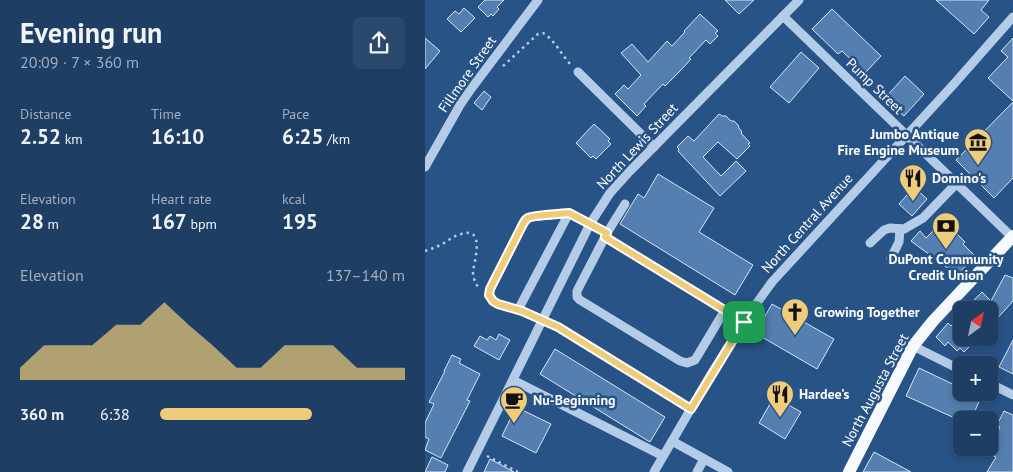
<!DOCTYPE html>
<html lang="en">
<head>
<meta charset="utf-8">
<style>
  :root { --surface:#1e3e64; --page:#2b496d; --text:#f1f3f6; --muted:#a1aebf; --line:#3c5778; --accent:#efcc7a }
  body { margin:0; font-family:"PT Sans",sans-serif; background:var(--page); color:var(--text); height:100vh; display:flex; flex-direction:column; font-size:19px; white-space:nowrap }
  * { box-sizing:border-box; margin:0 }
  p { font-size:16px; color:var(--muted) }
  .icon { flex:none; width:28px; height:28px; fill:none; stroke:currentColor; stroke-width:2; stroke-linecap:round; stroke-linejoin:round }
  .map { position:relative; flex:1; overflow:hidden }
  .panel { display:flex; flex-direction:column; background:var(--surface); width:425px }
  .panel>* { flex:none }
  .needle { width:32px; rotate:33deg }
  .buttons { position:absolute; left:528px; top:301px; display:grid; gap:10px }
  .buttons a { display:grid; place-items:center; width:45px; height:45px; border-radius:8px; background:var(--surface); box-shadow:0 2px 8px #0003,0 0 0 1px var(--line); font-size:25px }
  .pin { position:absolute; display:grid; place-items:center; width:42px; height:42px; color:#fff; margin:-21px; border-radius:10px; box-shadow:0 2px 8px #0006 }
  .round { display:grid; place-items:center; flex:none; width:52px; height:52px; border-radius:8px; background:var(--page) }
  .head { display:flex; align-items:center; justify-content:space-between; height:85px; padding:0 20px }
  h1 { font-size:28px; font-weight:700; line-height:38px }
  .stats { display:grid; grid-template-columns:repeat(3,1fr); gap:8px; height:85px; padding:5px 20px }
  .stats div { display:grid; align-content:center }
  .stats b { font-size:21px; font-weight:700 }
  .stats small { font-size:14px; font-weight:400 }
  .stats p { font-size:14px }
  .chart { height:140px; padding:10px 20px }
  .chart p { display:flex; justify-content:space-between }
  .chart svg { width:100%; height:90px; margin-top:5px; fill:var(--accent); opacity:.7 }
  ul { padding:0 20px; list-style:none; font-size:16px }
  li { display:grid; grid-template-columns:80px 60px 1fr; align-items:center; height:38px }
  li i { height:12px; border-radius:6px; background:var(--accent) }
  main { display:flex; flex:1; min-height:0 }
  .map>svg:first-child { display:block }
</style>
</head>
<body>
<main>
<section class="panel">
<div class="head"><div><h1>Evening run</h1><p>20:09 · 7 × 360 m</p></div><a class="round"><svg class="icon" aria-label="share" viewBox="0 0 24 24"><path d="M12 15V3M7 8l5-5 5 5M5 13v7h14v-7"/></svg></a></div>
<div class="stats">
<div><p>Distance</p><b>2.52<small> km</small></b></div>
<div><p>Time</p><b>16:10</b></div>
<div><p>Pace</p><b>6:25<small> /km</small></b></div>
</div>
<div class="stats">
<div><p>Elevation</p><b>28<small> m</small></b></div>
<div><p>Heart rate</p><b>167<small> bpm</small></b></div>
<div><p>kcal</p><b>195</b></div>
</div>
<div class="chart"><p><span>Elevation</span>137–140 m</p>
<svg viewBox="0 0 160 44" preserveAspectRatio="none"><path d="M0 44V38L10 27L20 27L30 27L40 17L50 17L60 6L70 17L80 27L90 38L100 38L110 27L120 27L130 27L140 38L150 38L160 38V44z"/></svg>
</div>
<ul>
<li><b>360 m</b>6:38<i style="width:62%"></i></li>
</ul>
</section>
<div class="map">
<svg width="588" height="472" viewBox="0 0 588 472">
  <rect width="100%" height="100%" fill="#285386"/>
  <g fill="#557fb0" stroke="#d7e6f6">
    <polygon points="60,0 79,0 72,7 74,9 68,16 66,14 63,17 53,7"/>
    <polygon points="300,0 329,0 314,14"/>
    <polygon points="511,0 564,0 556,10 564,17 549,34"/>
    <polygon points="39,8 50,18 36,32 22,19 30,11 34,14"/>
    <polygon points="407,9 456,56 440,73 417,51 413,54 387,29"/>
    <polygon points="275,14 293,31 290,33 293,36 285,44 281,40 264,58 266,59 255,71 240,86 238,84 219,104 221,106 212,116 190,94 199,85 203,89 216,75 196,53 207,44 223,62 242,41 247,46 260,32 259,31"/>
    <polygon points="0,38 15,51 0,69"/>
    <polygon points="588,38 588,101 563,78 583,57 576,51"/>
    <polygon points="376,52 394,68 364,103 345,87"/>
    <polygon points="480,76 499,94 479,116 459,99"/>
    <polygon points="59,91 66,97 57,110 49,103"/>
    <polygon points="588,102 588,178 569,198 531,160"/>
    <polygon points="294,114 297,116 301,116 306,121 309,121 313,125 314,128 317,132 316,133 325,143 323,144 325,146 312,159 293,142 278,157 296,176 311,161 321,171 295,196 253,151 254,149 252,147 263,136 269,141"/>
    <polygon points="169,124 185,139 183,141 186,144 171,159 168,156 166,158 151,143"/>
    <polygon points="233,174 289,208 274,232 328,265 310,295 195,224 213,194 219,198"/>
    <polygon points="489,187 502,199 487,216 474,204"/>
    <polygon points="521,218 534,230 531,233 540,242 538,244 550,256 532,275 486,241 495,231 501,238"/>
    <polygon points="580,275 588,278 588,301 569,322 564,316 564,310 557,310 548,301 557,292 566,301"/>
    <polygon points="347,304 409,339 392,369 330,333"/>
    <polygon points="536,315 536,338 549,338 544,343 546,345 539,352 535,348 532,351 523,342 520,346 511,337 523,323 526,326"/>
    <polygon points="74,334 85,340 74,360 49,346 55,336 62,340 65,336 71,340"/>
    <polygon points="588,340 588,374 574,367"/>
    <polygon points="130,349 240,417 225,442 115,374"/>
    <polygon points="27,355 36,359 34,363 55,374 42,400 45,401 16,458 0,450 4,439 0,437 0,423 9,404 4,402 20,371 19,371"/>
    <polygon points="494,368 536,388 536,392 546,392 556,397 546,420 534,420 481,396"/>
    <polygon points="349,397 376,412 360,439 334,423"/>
    <polygon points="91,407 126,424 111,453 77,436"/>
    <polygon points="579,411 588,415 588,472 562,472 571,457 563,453 575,427 572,425"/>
    <polygon points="449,452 486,472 438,472"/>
    <polygon points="7,457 23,465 20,472 0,472"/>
    <polygon points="65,459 89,472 59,472"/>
  </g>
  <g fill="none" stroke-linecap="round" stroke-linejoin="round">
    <g stroke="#b4cce8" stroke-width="2.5" stroke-dasharray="2.5 4" stroke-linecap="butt">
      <path d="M78,66L113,34L118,33C130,40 137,56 147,66"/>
      <path d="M0,251C5,249 10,248 15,245C22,242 28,236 36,234C61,226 49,261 48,272C48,279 51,284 55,290"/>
      <polyline points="62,456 93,472"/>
    </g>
    <g stroke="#b4cce8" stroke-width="9">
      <polyline points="358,16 587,237"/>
      <polyline points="153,72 229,147"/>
      <polyline points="0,167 35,105 46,89 113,0"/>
      <polyline points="200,204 182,233 144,213 104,217 98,224 65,289 64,295 68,301 73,304 97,311 133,327 266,409"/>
      <polyline points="182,233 152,291 152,297 155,300 255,361 262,363 270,360 300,310"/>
      <polyline points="180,237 319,322"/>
      <polyline points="445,243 459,230 465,228 479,229 498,218 531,184"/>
      <polyline points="466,258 474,242 475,229"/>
      <polyline points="93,310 144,213"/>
      <polyline points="488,346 536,370"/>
      <polyline points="88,380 238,456"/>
      <polyline points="564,383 588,395"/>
      <polyline points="247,441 303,472"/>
      <polyline points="42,472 165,224 185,193 204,172 374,0"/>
      <polyline points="229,472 285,376 324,314 347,282 528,85 588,17"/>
      <polyline points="272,472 279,459"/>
    </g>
    <polyline stroke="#f6f9fe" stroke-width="12" points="424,472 488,346 508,321 588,236"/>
  </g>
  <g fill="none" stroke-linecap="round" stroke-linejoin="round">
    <g stroke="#fff" stroke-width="10">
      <path id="route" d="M144,213L182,233L180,237L319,322L266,409L133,327L97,311L73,304L68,301L64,295L65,289L98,224C99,222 101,219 103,218C107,215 136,214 144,213Z"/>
    </g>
    <use href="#route" stroke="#efcc7a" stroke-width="6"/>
  </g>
  <defs>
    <g id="museum-pin" transform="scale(1.4375)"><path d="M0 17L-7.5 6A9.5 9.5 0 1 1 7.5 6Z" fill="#efcc7a" stroke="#285386"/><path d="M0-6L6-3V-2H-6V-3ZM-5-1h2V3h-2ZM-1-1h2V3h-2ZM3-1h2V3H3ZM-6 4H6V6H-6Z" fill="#111"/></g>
    <g id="restaurant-pin" transform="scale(1.4375)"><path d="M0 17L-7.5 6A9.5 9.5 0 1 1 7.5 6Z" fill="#efcc7a" stroke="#285386"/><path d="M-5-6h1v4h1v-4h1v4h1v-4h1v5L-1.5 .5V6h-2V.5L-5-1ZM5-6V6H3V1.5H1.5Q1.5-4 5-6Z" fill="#111"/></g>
    <g id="bank-pin" transform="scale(1.4375)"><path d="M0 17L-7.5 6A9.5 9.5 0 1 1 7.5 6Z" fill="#efcc7a" stroke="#285386"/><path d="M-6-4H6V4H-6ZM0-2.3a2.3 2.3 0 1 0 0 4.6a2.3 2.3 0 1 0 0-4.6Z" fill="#111"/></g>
    <g id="church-pin" transform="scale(1.4375)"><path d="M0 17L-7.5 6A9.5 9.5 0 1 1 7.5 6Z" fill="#efcc7a" stroke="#285386"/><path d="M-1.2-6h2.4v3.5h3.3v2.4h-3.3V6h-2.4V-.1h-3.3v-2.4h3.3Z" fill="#111"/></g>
    <g id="cafe-pin" transform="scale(1.4375)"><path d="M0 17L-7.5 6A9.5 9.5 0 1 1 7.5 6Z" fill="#efcc7a" stroke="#285386"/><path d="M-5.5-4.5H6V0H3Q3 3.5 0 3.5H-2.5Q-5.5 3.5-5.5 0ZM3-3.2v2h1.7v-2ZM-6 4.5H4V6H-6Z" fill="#111"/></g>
  </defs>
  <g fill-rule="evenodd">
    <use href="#museum-pin" x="553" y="142"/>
    <use href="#restaurant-pin" x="488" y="178"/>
    <use href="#bank-pin" x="521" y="226"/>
    <use href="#church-pin" x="370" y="312"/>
    <use href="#restaurant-pin" x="355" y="394"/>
    <use href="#cafe-pin" x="89" y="400"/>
  </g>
  <g text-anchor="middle" stroke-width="5" stroke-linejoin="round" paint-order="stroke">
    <g font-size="14" fill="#fff" stroke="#285386">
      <text transform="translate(42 74) rotate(-55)" y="5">Fillmore Street</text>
      <text transform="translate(450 86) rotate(44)" y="5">Pump Street</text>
      <text transform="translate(212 146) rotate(-47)" y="5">North Lewis Street</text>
      <text transform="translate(382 223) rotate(-48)" y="5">North Central Avenue</text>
      <text transform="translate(450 390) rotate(-62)" y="5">North Augusta Street</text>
    </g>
    <g font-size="14" font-weight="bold" fill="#fff" stroke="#285386" text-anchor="start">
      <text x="534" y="139" text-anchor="end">Jumbo Antique<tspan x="534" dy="16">Fire Engine Museum</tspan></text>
      <text x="507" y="183">Domino's</text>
      <text x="521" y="264" text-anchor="middle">DuPont Community<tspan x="521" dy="16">Credit Union</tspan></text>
      <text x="389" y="317">Growing Together</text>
      <text x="374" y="399">Hardee's</text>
      <text x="108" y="405">Nu-Beginning</text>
    </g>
  </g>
</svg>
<div class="buttons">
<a><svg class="needle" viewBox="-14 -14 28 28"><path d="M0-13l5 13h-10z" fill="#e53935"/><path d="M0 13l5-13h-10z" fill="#a1aebf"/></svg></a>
<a>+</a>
<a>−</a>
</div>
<div class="pin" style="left:319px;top:322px;background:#1e9e55"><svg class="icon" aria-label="arrive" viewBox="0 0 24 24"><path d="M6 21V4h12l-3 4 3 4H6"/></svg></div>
</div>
</main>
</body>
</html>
